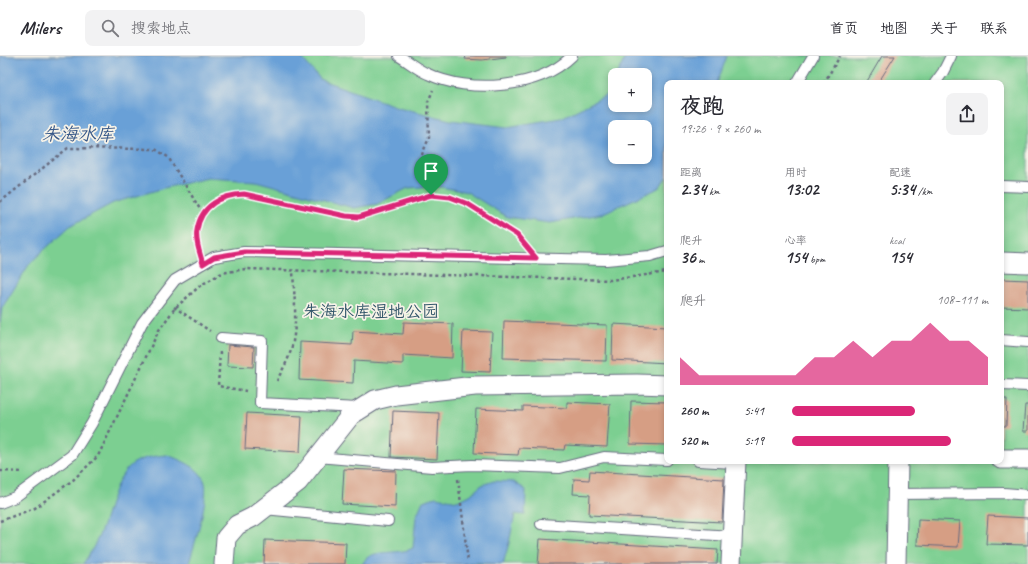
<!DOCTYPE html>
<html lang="zh">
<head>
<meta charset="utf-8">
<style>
  :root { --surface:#fff; --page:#f2f2f3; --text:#2b2b33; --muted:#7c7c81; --line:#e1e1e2; --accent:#db2777 }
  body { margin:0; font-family:Caveat,"LXGW WenKai TC",sans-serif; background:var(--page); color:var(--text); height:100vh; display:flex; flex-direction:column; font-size:15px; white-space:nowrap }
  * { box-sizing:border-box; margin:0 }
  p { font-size:13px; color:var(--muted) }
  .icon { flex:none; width:22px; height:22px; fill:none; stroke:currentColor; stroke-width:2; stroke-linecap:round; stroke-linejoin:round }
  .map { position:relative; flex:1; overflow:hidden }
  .panel { position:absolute; left:664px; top:24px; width:340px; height:384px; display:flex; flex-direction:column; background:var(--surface); border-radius:8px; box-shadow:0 2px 6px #0003 }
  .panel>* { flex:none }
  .buttons { position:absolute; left:608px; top:12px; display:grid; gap:8px }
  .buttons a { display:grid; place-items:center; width:44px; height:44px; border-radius:8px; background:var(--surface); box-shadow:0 2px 6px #0003; font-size:20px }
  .pin { position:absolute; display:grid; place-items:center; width:34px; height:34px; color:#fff; margin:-41px -17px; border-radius:50% 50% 50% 0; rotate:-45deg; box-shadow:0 0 4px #0007 }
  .pin .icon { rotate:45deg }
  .round { display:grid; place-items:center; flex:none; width:42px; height:42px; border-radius:8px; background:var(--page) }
  .overview { display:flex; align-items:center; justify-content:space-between; height:68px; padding:0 16px }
  h1 { font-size:22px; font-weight:700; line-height:30px }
  .metrics { display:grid; grid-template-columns:repeat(3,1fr); gap:6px; height:68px; padding:4px 16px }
  .metrics div { display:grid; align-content:center }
  .metrics b { font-size:17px; font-weight:700 }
  .metrics small { font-size:11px; font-weight:400 }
  .metrics p { font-size:11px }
  .chart { height:112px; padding:8px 16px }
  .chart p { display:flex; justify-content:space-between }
  .chart svg { width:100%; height:72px; margin-top:4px; fill:var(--accent); opacity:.7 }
  ul { padding:0 16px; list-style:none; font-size:13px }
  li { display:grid; grid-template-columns:64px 48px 1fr; align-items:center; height:30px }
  li i { height:10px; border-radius:5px; background:var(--accent) }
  header { display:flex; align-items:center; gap:24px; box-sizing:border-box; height:56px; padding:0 20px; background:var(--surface); border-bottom:1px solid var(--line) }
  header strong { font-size:19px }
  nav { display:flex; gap:22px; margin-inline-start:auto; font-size:14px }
  .search { width:280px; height:36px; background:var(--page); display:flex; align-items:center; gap:10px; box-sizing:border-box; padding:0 14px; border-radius:8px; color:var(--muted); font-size:15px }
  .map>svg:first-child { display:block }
</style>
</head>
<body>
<header>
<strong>Milers</strong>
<div class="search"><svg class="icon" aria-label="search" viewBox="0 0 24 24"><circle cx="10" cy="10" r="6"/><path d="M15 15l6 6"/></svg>搜索地点</div>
<nav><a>首页</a><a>地图</a><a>关于</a><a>联系</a></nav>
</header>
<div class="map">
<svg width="1028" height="508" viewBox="0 0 1028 508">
  <rect width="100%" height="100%" fill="#f7f3e8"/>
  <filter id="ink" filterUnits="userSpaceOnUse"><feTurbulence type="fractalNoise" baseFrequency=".025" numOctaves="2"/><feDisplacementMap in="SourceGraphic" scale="8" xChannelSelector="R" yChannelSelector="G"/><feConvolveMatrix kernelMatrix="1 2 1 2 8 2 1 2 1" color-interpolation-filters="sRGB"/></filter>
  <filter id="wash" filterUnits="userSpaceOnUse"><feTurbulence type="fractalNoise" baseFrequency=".012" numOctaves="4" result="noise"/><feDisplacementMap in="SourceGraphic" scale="16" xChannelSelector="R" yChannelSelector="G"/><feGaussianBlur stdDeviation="0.9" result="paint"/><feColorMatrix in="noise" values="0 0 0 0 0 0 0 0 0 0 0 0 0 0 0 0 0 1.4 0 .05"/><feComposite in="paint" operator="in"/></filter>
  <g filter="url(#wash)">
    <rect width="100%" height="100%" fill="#f2dbbc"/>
    <path fill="#7ccf91" stroke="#4c7f78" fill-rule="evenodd" d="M0,0H1028V508H0ZM615,19H645V49H615ZM667,27H1001V405H667ZM615,71H645V101H615Z"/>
    <g fill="#69a0d7" stroke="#42689a" fill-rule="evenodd">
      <path d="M0,0H300L321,24L398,51L450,64L507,71L561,62L607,39L615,23V49H645V19H617L626,0H727L717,27H667V120L659,132L601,158L550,167L507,161L467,136L436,130L408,132L377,148L354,152L256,125L208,122L164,132L113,147L70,170L30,207L2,252L0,266ZM615,71H645V101H615Z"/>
      <path d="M167,399C180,404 198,410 204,424C211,439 193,491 189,508H83C88,500 93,493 97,484C108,463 113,420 134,407C144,401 157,400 167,399Z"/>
      <path d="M494,425L514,426L526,434L525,459L515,458L509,487L503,508C492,508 470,505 461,508H363C368,491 399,500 413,492L416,461L423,445L436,441L458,445L470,439L482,429Z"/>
    </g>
    <g id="blocks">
      <g fill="#d69e84">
        <polygon points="466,0 506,0 506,1 482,4 465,3"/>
        <polygon points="882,0 895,0 878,27 866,27"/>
        <polygon points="1002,223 1028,224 1028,252 1001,251"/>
        <polygon points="504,265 607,269 606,305 503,302"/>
        <polygon points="404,266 453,268 452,302 403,299 403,308 354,305 353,327 299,324 300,286 352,289 353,275 403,278"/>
        <polygon points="613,268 667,271 667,307 612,304"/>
        <polygon points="463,275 492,276 490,316 461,315"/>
        <polygon points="228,289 254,291 253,311 227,310"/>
        <polygon points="1001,343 1007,343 1006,370 1001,370"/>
        <polygon points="631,345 667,346 667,389 630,388"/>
        <polygon points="567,346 610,348 607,391 565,389 564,394 519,392 518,399 474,397 476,353 523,355 523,350 567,352"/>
        <polygon points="1025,349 1028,349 1028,375 1023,375"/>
        <polygon points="393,355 439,357 437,403 391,401"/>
        <polygon points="247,357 302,360 300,396 245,393"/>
        <polygon points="344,413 396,415 395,451 342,448"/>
        <polygon points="590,415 724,423 722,466 589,459 590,439 573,438 574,423 589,424"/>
        <polygon points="988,460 1028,462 1028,489 986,488"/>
        <polygon points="918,463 960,465 958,491 917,489"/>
        <polygon points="540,483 718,494 717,508 538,508"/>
        <polygon points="265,484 346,487 345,508 264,508"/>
      </g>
    </g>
  </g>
  <g filter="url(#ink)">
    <use href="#blocks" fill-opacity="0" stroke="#666b7f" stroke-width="1"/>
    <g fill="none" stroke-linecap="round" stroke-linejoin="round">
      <g stroke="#666b7f" stroke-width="12">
        <g id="lane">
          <path d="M399,0C409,6 418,14 428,18C469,38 538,33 572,0"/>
          <polyline points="797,27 813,0"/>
          <polyline points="935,27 943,16 951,0"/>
          <polyline points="1001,130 1028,131"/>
          <polyline points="221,282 262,285 260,347 358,352"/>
          <polyline points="1001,284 1028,286"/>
          <polyline points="1001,329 1028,330"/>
          <polyline points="318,401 432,411 472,409 560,412 604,401 667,404"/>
          <polyline points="698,405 735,407"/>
          <polyline points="898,438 1004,437 1028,439"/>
          <polyline points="0,447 15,441 72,399 92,367 142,267 175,224 214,201 244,196 606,204 650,200 667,195"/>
          <polyline points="264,453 388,465"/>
          <polyline points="541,468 732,480"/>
        </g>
      </g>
      <g stroke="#666b7f" stroke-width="21">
        <g id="street">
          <polyline points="1001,206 1028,207"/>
          <polyline points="1001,403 1028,403"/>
          <polyline points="224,508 226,482 237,469 253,461 298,426 351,359 375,344 396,339 475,330 637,328 667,329"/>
          <polyline points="731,508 736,405"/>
          <polyline points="896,508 898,405"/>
        </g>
      </g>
      <g stroke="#666b7f" stroke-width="2.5" stroke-dasharray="3 3" stroke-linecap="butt">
        <polyline points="824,27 840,0"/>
        <polyline points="431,139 420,103 429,82 428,46 433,34"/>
        <polyline points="0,146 68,92 155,93 168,101 203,158"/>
        <path d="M199,194C190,160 212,139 244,138L346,160L359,161L431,139L450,141L468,148L517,179L524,187"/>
        <polyline points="174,251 210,275"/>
        <polyline points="220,296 218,330 246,335"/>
        <path d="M277,325C280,317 286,309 289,300C299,273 294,242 293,214"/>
        <polyline points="0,415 24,416"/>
        <polyline points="458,423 468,506"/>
        <polyline points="0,465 35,452 73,424 98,400 159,274 175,252 201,229 222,217 246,213 611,224 667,216"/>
      </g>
      <use href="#lane" stroke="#fff" stroke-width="10"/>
      <use href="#street" stroke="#fff" stroke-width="19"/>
    </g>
  </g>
  <g fill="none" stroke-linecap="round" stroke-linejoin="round" filter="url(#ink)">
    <g stroke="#fff" stroke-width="8">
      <path id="route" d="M244,138L346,160L359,161L431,139L450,141L468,148L517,179L536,202L244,196L214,201L203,208C200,197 195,185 197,174C201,149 222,139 244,138Z"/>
    </g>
    <use href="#route" stroke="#db2777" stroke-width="5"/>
  </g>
  <g text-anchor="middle" stroke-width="3.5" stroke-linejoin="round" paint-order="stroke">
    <g font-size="17" fill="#33576b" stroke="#f7f3e8">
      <text x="371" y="261">朱海水库湿地公园</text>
    </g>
    <g font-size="18" font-style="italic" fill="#365788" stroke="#f7f3e8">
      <text x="78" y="84">朱海水库</text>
    </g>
  </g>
</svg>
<div class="buttons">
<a>+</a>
<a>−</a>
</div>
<div class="pin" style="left:431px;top:139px;background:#1e9e55"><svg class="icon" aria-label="arrive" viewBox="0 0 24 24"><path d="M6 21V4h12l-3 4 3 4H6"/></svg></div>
<section class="panel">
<div class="overview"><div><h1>夜跑</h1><p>19:26 · 9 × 260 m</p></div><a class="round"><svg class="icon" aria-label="share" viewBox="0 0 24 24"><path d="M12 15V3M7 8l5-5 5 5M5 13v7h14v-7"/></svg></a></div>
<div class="metrics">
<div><p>距离</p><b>2.34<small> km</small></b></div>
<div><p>用时</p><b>13:02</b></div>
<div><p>配速</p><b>5:34<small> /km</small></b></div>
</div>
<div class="metrics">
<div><p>爬升</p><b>36<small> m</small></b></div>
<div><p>心率</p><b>154<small> bpm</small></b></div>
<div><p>kcal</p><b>154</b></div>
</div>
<div class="chart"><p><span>爬升</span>108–111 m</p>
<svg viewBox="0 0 160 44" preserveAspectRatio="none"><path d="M0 44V27L10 38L20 38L30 38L40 38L50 38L60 38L70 27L80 27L90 17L100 27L110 17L120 17L130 6L140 17L150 17L160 27V44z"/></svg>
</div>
<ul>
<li><b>260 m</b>5:41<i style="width:63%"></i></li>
<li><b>520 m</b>5:19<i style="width:81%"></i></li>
</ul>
</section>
</div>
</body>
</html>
